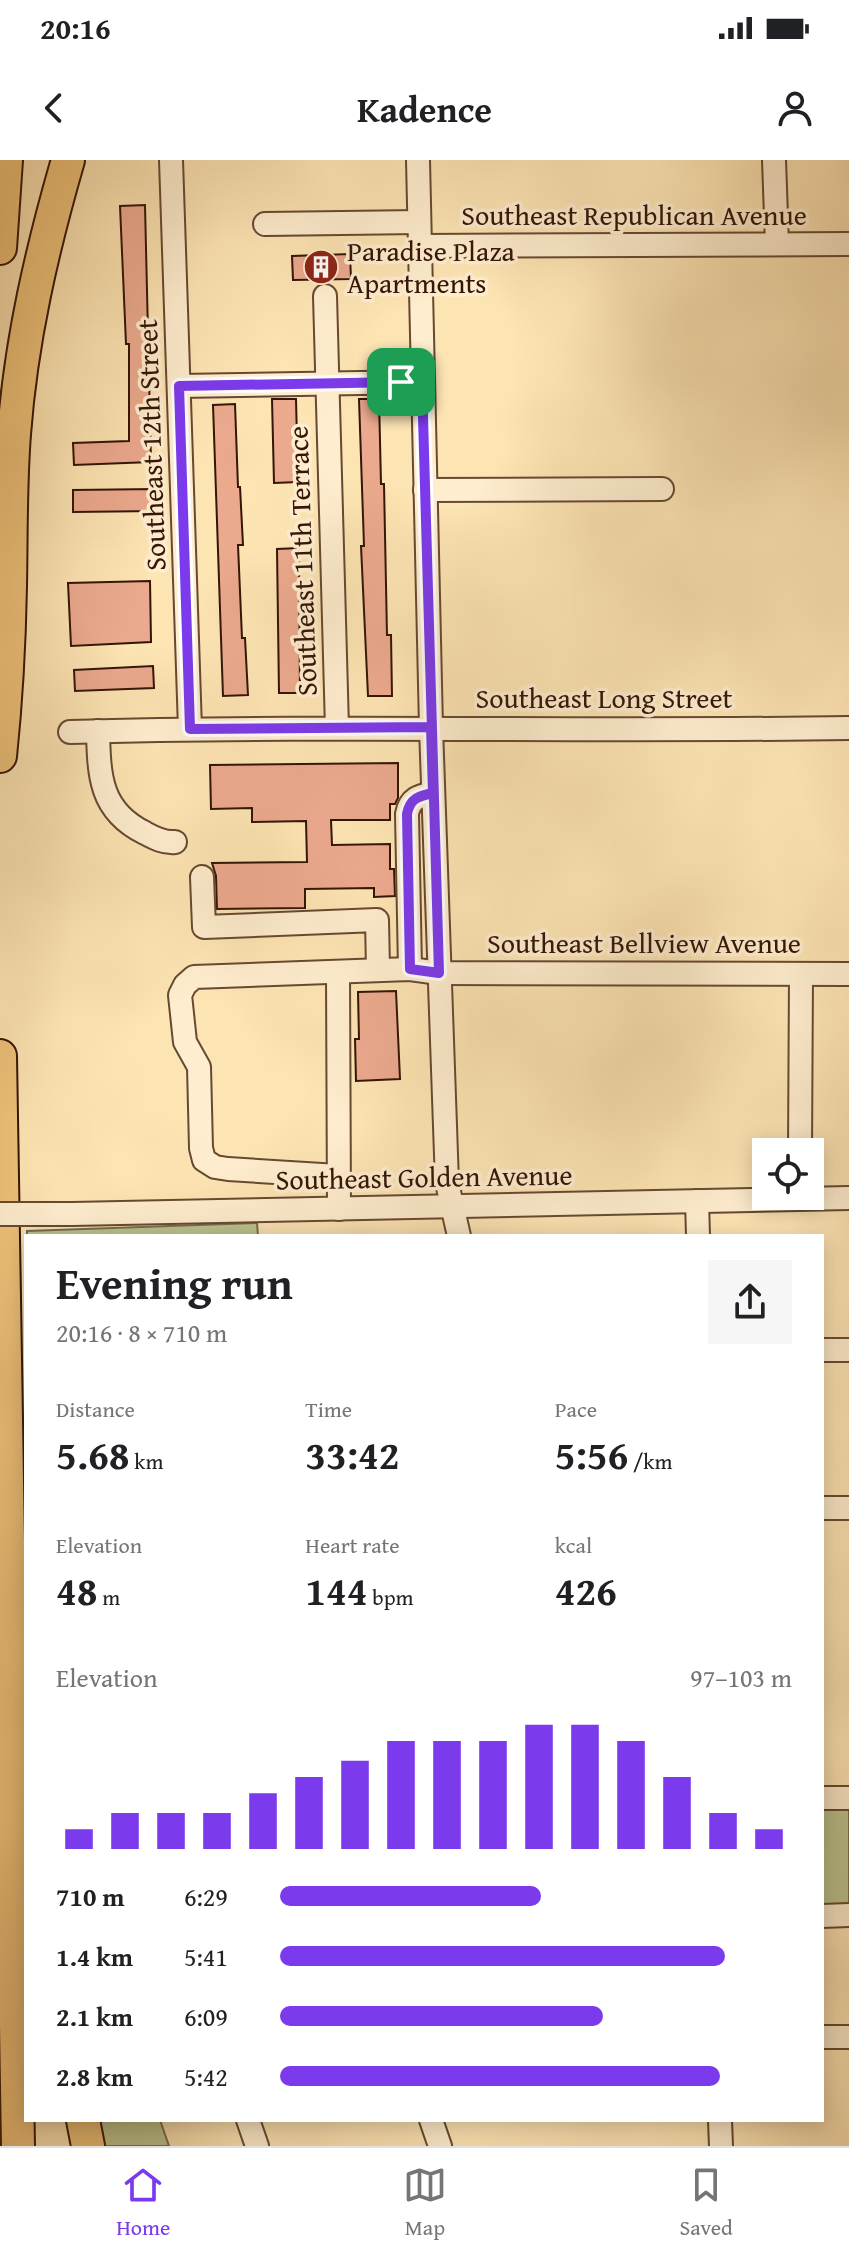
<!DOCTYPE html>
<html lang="en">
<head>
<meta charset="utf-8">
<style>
  :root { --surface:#fff; --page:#f6f6f6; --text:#202124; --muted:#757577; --line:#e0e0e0; --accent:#7c3aed }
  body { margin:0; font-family:"Gentium Book Plus",serif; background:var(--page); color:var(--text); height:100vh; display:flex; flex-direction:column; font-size:30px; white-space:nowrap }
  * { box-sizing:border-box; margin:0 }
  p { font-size:26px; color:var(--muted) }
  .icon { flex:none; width:44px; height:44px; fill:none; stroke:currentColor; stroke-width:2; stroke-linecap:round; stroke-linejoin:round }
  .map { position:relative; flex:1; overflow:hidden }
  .side { position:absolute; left:24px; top:1074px; width:800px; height:888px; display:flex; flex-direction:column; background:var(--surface); border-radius:0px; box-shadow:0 4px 20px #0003 }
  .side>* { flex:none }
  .fabs { position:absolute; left:752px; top:978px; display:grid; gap:16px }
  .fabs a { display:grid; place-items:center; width:72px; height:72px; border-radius:0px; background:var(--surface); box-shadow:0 4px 20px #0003; font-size:40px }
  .pin { position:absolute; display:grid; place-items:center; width:68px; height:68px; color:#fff; margin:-34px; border-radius:16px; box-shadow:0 4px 12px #0006 }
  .round { display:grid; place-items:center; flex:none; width:84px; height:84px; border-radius:0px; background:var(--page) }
  .summary { display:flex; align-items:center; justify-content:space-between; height:136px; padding:0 32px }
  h1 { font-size:44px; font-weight:700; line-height:60px }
  .metrics { display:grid; grid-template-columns:repeat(3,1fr); gap:12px; height:136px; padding:8px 32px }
  .metrics div { display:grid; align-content:center }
  .metrics b { font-size:40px; font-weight:700 }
  .metrics small { font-size:22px; font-weight:400 }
  .metrics p { font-size:22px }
  .chart { height:224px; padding:16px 32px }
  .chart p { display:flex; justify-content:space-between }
  .chart svg { width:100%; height:144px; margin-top:8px; stroke:var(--accent); stroke-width:6 }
  ul { padding:0 32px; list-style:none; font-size:26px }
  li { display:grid; grid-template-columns:128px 96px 1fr; align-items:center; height:60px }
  li i { height:20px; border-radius:10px; background:var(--accent) }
  .status { display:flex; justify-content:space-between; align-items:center; height:56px; padding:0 40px; background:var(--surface); direction:ltr }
  .status svg { height:22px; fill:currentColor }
  header { display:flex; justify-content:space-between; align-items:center; height:104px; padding:0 32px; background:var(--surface); font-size:36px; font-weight:700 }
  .menu { display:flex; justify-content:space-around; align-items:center; height:112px; border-top:2px solid var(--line); background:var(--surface); font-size:22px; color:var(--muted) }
  .menu a { display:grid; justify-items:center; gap:4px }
  .menu .on { color:var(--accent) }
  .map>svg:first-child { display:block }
</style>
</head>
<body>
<div class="status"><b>20:16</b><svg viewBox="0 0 49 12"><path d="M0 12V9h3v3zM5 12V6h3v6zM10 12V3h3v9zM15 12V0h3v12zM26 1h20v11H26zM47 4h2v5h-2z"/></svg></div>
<header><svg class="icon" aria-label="back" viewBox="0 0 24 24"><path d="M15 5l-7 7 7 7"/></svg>Kadence<svg class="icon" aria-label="person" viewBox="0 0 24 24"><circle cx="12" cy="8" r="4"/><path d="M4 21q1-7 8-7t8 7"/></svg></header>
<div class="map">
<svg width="849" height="1986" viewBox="0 0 849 1986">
  <rect width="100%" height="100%" fill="#fde4b3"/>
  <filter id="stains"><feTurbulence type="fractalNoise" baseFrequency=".0025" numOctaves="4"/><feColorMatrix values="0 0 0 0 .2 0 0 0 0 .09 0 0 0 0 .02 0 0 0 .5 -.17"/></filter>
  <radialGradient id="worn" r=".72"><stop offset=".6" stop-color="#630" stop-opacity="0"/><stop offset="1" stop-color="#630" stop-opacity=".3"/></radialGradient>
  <g fill="#bcc590" stroke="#786d4c" stroke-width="2">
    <polygon points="257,1063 258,1076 27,1076 27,1071"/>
    <rect x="822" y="1644" width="27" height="110"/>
    <polygon points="94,1960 160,1960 169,1986 100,1986"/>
  </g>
  <g fill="#eba98e" stroke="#341507" stroke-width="2">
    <polygon points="145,45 151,302 74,305 73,283 129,281 129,184 126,184 120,46"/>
    <polygon points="350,94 351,119 293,120 292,96"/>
    <polygon points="272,239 296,239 298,322 274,323"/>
    <polygon points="359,239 379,239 381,324 384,324 387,475 391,475 392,536 368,536 361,386 364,386"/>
    <polygon points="235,244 238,327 240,327 243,385 238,385 242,478 245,478 248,535 223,536 213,245"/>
    <polygon points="156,329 156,351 73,352 73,330"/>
    <polygon points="299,388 300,533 279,533 277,389"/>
    <polygon points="150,421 151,482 71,486 68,423"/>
    <polygon points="153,506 154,528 75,531 74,510"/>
    <polygon points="398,603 398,638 395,644 390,644 390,660 331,660 332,685 390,684 390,709 394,709 395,736 374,737 374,728 305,729 305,748 217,749 216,716 212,703 307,702 306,661 252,662 252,648 211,649 210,605"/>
    <polygon points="396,831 400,919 356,921 355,879 359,879 358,832"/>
  </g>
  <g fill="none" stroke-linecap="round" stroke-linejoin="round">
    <g stroke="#664932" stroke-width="26">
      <g id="minor">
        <polyline points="171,0 190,569"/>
        <polyline points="418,0 431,567 447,1023 459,1076"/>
        <polyline points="774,0 777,84"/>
        <polyline points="265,64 419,62"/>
        <polyline points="419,86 849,84"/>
        <polyline points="325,136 337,568"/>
        <polyline points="179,226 422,222"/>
        <polyline points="425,330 662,329"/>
        <path d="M98,571C99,616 100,651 145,673C154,678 164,683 175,682"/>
        <path d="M70,572C330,565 589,572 849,568"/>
        <polyline points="202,717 204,767 377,760 378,810"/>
        <path d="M410,809L407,654C410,638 419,636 433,633"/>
        <polyline points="338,812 339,1049"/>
        <polyline points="800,992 801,814"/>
        <polyline points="338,1016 228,1009 215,1007 204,1000 201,988 199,907 185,882 180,835 185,825 194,817 410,809 439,813 849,814"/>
        <polyline points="697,1041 698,1076"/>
        <polyline points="72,1054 849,1038"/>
        <polyline points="822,1190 849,1190"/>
        <polyline points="822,1348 849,1348"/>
        <polyline points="822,1638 849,1638"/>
        <polyline points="822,1756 849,1755"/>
        <polyline points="822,1877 849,1877"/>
        <polyline points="248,1960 257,1986"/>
        <polyline points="431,1960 440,1986"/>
        <polyline points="720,1960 721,1986"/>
      </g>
    </g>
    <g stroke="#341507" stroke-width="36">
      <g id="highway">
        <polyline points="0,88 6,0"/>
        <path d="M0,596C6,539 9,483 10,426C11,375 10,325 14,274C21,180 42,90 68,0"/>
        <polyline points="0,896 18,1986"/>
        <polyline points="83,1960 88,1986"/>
      </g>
    </g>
    <use href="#minor" stroke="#feedce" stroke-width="22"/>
    <use href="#highway" stroke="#eec27a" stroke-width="32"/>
    <g stroke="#664932" stroke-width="26" stroke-linecap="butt">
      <polyline id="minor-bridge" points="0,1054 72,1054"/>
    </g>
    <use href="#minor-bridge" stroke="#feedce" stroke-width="22"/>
  </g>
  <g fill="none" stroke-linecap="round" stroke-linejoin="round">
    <g stroke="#fff" stroke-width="16">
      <path id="route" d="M401,222L179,226L190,569L431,567L433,633C419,636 410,638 407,654L410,809L439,813L422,222H401"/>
    </g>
    <use href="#route" stroke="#7c3aed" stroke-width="10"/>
  </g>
  <defs>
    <g id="building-disc" transform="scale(1.8)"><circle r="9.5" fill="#8f2418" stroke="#feedce"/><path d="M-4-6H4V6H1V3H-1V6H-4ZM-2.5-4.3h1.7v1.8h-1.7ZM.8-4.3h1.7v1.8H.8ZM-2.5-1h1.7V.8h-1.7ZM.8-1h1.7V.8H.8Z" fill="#fff"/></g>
  </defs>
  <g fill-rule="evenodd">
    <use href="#building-disc" x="321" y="107"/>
  </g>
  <g text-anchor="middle" stroke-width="7" stroke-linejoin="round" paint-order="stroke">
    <g font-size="28" fill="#341507" stroke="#feedce">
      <text x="634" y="65">Southeast Republican Avenue</text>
      <text transform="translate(151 285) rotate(-92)" y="10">Southeast 12th Street</text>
      <text transform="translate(302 401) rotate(-92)" y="10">Southeast 11th Terrace</text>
      <text x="604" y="548">Southeast Long Street</text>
      <text x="644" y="793">Southeast Bellview Avenue</text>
      <text transform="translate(424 1017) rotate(-1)" y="10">Southeast Golden Avenue</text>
    </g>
    <g font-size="28" fill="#341507" stroke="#feedce" text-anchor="start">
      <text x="347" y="101">Paradise Plaza<tspan x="347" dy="32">Apartments</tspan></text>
    </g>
  </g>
  <rect width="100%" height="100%" filter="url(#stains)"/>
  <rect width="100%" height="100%" fill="url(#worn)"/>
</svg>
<div class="fabs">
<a><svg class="icon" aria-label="locate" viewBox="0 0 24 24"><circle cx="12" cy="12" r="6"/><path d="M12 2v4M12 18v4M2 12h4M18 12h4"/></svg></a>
</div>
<div class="pin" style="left:401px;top:222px;background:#1e9e55"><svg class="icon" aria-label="arrive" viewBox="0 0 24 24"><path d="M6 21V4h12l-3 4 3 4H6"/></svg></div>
<section class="side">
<div class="summary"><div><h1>Evening run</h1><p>20:16 · 8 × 710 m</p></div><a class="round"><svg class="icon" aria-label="share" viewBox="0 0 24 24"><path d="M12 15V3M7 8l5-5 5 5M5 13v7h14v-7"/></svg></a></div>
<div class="metrics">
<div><p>Distance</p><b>5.68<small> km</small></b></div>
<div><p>Time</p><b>33:42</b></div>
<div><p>Pace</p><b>5:56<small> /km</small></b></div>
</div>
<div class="metrics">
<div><p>Elevation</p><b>48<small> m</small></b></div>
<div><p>Heart rate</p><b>144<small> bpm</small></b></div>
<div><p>kcal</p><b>426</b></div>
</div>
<div class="chart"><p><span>Elevation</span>97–103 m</p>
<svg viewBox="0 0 160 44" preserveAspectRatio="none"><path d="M5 44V38M15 44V33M25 44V33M35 44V33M45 44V27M55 44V22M65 44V17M75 44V11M85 44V11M95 44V11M105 44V6M115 44V6M125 44V11M135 44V22M145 44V33M155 44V38"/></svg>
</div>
<ul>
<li><b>710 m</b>6:29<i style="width:51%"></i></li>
<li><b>1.4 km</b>5:41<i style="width:87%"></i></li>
<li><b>2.1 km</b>6:09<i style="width:63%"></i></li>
<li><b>2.8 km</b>5:42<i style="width:86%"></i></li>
</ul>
</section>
</div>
<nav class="menu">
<a class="on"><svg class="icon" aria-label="home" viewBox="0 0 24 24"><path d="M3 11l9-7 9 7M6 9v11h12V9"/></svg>Home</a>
<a><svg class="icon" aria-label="map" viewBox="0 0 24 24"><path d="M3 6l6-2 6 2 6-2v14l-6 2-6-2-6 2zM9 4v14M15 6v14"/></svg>Map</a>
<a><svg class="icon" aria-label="saved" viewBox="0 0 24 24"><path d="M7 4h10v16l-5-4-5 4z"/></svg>Saved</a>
</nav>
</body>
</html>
